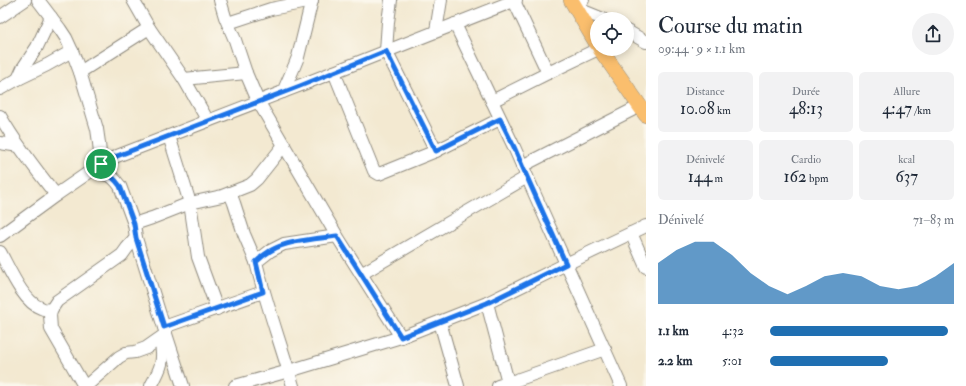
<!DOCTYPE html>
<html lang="fr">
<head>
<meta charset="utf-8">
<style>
  :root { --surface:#fff; --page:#f2f2f3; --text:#1f2937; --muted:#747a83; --accent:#1f6fb2 }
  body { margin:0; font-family:"IM FELL Double Pica",serif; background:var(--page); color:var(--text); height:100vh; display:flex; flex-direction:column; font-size:15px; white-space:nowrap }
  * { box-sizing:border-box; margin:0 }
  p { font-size:13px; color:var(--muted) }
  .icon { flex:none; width:22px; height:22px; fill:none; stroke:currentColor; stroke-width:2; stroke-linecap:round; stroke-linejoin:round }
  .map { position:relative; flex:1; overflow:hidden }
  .details { display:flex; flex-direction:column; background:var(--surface); width:320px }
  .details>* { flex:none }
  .fabs { position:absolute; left:590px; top:12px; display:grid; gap:8px }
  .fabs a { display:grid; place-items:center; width:44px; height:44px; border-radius:50%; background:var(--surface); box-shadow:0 2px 10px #0003; font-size:20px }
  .pin { position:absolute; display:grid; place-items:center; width:34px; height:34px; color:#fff; margin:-17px; border:2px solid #fff; border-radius:50%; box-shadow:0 1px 4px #0007 }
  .round { display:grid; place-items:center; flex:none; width:42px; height:42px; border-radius:21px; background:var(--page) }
  .headline { display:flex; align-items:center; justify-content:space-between; height:68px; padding:0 12px }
  h1 { font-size:22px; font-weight:600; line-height:30px }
  .metrics { display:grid; grid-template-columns:repeat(3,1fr); gap:6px; height:68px; padding:4px 12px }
  .metrics div { display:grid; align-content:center; border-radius:6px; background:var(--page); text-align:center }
  .metrics b { font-size:17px; font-weight:600 }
  .metrics small { font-size:11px; font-weight:400 }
  .metrics p { font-size:11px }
  .chart { height:112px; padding:8px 12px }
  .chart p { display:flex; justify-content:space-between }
  .chart svg { width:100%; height:72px; margin-top:4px; fill:var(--accent); opacity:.7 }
  ul { padding:0 12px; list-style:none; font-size:13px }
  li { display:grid; grid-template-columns:64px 48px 1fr; align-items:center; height:30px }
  li i { height:10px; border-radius:5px; background:var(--accent) }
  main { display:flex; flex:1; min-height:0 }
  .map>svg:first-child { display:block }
</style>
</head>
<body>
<main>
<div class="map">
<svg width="646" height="386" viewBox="0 0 646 386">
  <rect width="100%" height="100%" fill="#fbf7ec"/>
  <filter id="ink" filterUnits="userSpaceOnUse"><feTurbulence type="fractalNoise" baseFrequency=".025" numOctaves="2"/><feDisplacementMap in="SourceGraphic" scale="8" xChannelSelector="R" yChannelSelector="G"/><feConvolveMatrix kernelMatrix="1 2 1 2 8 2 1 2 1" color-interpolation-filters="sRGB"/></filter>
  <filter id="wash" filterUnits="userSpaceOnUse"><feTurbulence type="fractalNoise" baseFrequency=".012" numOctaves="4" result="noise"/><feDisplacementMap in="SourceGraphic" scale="16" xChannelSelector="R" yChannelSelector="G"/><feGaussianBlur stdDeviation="0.9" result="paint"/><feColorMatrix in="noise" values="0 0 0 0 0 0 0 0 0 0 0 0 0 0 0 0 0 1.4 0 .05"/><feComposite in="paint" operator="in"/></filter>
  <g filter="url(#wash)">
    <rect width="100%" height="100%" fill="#f3e9d1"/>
  </g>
  <g filter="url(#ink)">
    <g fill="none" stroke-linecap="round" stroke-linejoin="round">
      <g stroke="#8f8a7e" stroke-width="14">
        <g id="minor">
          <polyline points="38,0 60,29 66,38 72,51 80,72 97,129 99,143 101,164 102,170 104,174 112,177 116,181 120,186 134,224 136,238 166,334 183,386"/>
          <polyline points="133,0 149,28 184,79 208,121"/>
          <polyline points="220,0 225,17 235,40 246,73 258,101 337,236 401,337"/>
          <polyline points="391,0 388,22 386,51 436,151"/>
          <polyline points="583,0 576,8 603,19"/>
          <polyline points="514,1 548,73"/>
          <polyline points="0,17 25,0"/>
          <polyline points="228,23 271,9 312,1"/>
          <polyline points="455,24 492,101 514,147 536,197 621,386"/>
          <polyline points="436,31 441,0"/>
          <polyline points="627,31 646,42"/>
          <polyline points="80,72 149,28"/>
          <polyline points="334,72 374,171 379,174 436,151 500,119"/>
          <polyline points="18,79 23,68 37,47 51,17"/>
          <polyline points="184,79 246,73"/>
          <polyline points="0,89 18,79 47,65 72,51"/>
          <polyline points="283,92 294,67 298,57 312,0"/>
          <polyline points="492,101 548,73 598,49"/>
          <path d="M0,116C16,144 36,170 56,195"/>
          <polyline points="169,136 190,203 198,257 217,309"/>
          <polyline points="0,143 19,146"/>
          <polyline points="522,166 640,106"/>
          <polyline points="230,193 234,203 244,234 256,262"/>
          <polyline points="134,224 152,218 190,203 222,196 250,185 257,179 284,145"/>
          <polyline points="631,233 646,267"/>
          <polyline points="0,236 56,195 101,164 117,156 301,85 516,0"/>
          <path d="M0,252C9,268 23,302 41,308C44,310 48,309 51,310"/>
          <polyline points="361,274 527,177"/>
          <polyline points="487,303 509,386"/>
          <polyline points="440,322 458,386"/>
          <polyline points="164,327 263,292"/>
          <polyline points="84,386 51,329 50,315 51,310 57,301 122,255 127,248 136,238"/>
          <polyline points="86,386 119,357 126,353 135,352 146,348 166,334"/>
          <path d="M151,386C161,368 165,360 160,339"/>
          <polyline points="235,386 289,371 401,337 487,303 566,264 646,226"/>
          <path d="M293,386C281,344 266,304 256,262L270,251L284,244L337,236"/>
          <polyline points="498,386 508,383 605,349"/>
        </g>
      </g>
      <g stroke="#8f8a7e" stroke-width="16">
        <g id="major">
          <polyline points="571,0 597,44"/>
          <polyline points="600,49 646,115"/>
        </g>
      </g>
      <use href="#minor" stroke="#fff" stroke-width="12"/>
      <use href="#major" stroke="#fabe6d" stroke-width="15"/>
    </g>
  </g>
  <g fill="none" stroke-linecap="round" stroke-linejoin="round" filter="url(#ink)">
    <g stroke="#fff" stroke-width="8">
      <path id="route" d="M386,51L436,151L500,119L514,147L527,177L566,264L487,303L401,337L337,236C317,239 288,240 270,251C265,254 260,258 256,262L263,292L164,327L136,238L134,224L120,186L116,181L112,177L104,174L102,170L101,164L117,156L300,86Z"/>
    </g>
    <use href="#route" stroke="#1a73e8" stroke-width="5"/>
  </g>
</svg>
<div class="fabs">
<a><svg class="icon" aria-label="locate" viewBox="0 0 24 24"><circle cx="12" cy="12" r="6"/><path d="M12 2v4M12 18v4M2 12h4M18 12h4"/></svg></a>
</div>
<div class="pin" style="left:101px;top:164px;background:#1e9e55"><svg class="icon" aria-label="arrive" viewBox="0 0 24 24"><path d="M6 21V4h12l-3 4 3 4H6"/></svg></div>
</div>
<section class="details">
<div class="headline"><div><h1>Course du matin</h1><p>09:44 · 9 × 1.1 km</p></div><a class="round"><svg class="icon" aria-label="share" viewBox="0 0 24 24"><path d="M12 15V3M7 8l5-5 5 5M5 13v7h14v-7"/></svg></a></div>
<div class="metrics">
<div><p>Distance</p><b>10.08<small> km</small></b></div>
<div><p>Durée</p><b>48:13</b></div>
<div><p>Allure</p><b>4:47<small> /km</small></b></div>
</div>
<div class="metrics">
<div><p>Dénivelé</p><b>144<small> m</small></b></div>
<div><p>Cardio</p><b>162<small> bpm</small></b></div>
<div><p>kcal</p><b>637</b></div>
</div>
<div class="chart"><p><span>Dénivelé</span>71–83 m</p>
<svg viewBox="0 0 160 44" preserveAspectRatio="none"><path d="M0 44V19L10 11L20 6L30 6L40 14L50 25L60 33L70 38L80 33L90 27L100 25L110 27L120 33L130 35L140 33L150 27L160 19V44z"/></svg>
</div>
<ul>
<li><b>1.1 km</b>4:32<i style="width:97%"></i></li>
<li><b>2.2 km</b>5:01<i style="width:64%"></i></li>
</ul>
</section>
</main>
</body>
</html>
